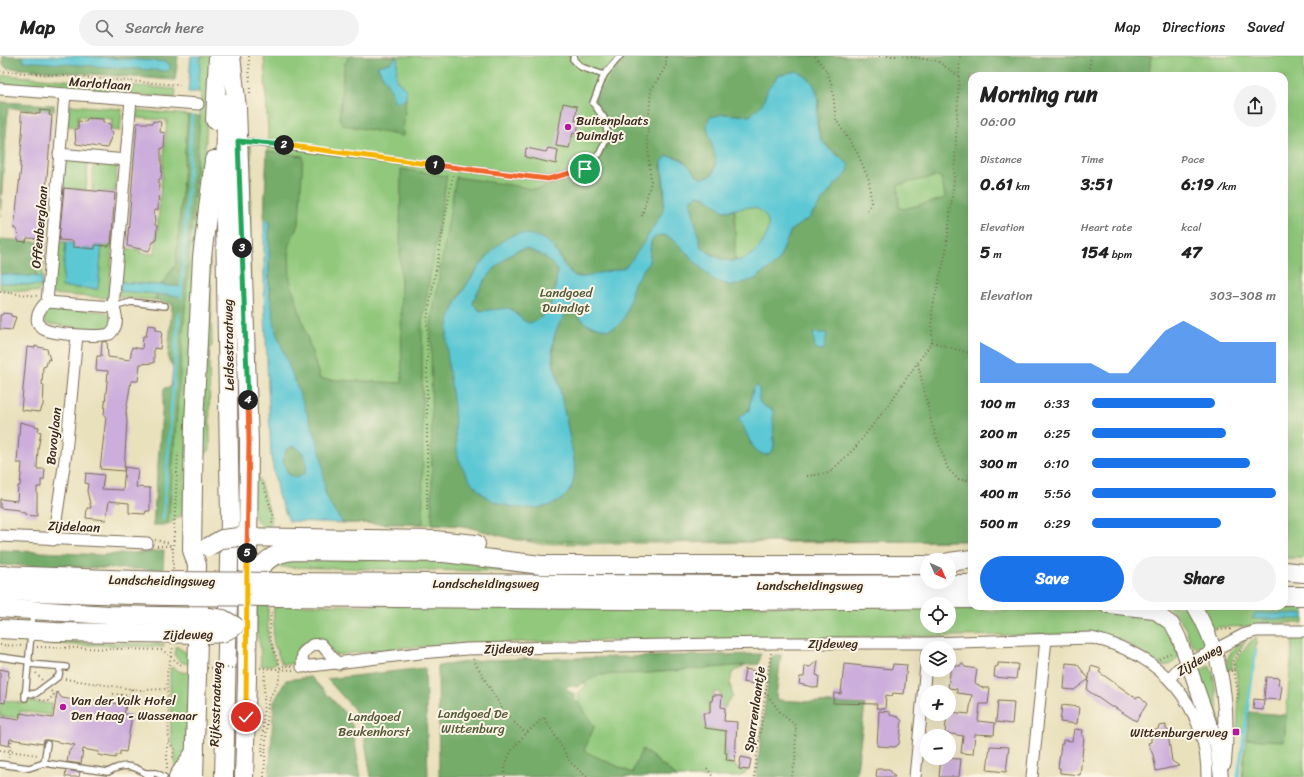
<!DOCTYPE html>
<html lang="en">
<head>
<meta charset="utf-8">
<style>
  :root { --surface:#fff; --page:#f2f2f2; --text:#222; --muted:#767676; --line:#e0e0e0; --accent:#1a73e8 }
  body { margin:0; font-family:Sriracha,sans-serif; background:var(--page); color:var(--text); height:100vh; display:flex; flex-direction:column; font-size:15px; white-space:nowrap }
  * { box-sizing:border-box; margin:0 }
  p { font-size:13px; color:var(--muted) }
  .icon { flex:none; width:22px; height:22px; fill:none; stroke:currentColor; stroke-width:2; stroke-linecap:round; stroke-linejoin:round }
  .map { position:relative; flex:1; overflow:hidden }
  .drawer { position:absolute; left:968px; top:16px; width:320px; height:538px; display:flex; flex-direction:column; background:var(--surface); border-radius:12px; box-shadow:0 4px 16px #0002 }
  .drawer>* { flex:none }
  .needle { width:26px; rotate:135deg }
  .fabs { position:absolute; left:920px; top:497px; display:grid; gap:8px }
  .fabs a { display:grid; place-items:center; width:36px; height:36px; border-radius:50%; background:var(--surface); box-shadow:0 4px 16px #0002; font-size:20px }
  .pin { position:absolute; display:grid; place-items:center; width:34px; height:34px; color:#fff; margin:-17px; border:2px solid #fff; border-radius:50%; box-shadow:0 1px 4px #0007 }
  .km { position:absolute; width:20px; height:20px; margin:-10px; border-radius:50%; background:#222; color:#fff; font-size:11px; line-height:20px; text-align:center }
  .round { display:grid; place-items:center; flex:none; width:42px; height:42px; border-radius:21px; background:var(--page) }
  .headline { display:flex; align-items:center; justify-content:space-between; height:68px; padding:0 12px }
  h1 { font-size:22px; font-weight:700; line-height:30px }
  .stats { display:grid; grid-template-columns:repeat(3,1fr); gap:6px; height:68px; padding:4px 12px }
  .stats div { display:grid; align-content:center }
  .stats b { font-size:17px; font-weight:700 }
  .stats small { font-size:11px; font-weight:400 }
  .stats p { font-size:11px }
  .chart { height:112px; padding:8px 12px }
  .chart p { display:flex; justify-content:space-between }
  .chart svg { width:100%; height:72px; margin-top:4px; fill:var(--accent); opacity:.7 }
  .cta { display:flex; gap:8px; margin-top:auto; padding:8px 12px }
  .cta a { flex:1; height:46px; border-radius:24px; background:var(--accent); color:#fff; font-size:16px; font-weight:700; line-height:46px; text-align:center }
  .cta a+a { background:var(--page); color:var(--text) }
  ul { padding:0 12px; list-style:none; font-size:13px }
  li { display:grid; grid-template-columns:64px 48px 1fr; align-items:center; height:30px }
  li i { height:10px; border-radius:5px; background:var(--accent) }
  header { display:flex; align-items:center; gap:24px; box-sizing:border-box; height:56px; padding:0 20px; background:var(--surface); border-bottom:1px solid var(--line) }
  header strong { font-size:19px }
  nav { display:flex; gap:22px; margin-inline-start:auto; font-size:14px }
  .search { width:280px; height:36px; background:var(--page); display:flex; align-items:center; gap:10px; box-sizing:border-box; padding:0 14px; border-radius:22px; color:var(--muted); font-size:15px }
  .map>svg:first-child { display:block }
</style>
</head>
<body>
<header>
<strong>Map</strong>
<div class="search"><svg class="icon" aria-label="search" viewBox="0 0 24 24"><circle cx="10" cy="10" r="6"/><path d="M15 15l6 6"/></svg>Search here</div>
<nav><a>Map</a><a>Directions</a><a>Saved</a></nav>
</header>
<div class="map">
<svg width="1304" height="721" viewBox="0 0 1304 721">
  <rect width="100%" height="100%" fill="#fcf5e5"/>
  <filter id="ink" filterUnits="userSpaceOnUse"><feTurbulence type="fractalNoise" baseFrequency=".025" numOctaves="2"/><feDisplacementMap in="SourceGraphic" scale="8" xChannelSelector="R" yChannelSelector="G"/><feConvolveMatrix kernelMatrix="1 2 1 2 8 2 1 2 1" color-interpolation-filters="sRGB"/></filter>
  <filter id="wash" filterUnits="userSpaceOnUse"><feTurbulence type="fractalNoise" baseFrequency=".012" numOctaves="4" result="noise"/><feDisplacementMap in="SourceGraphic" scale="16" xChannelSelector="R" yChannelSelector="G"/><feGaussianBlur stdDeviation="0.9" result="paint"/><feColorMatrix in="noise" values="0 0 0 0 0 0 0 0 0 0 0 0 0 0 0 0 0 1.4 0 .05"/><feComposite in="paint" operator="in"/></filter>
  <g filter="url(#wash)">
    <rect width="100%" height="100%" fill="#e9e0bc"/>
    <g fill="#91c87b" stroke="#66794c">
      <polygon points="201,0 211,0 183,458 168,469 200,60 201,37 198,36"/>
      <polygon points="264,0 1304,0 1304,502 1284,502 1284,20 972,20 949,485 539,488 461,469 343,467 332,452 265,164 264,165 268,78"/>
      <polygon points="5,19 174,33 176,34 175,42 3,28 1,25 2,20"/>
      <polygon points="69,49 122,53 120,75 111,74 112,63 78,60 77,71 68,70"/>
      <polygon points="137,54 188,59 176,208 161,229 120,226 122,192 141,194 140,197 155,198 167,64 136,62"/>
      <path d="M251,90L250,229L257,417L271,460L269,474C259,470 253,462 252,451V312L241,114L245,105L247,91Z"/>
      <polygon points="64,104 88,105 86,134 62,132"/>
      <polygon points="94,106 117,107 115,136 92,135"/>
      <polygon points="56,176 59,177 58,186 66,186 62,231 98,233 102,190 109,190 112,178 114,178 108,242 51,238"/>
      <polygon points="39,186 46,187 42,221 36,220"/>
      <polygon points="210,201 212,290 209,292 210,394 202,400"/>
      <polygon points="0,227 42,230 38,236 0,233"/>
      <polygon points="119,235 157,238 156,244 119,241"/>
      <polygon points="51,251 105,256 110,260 111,266 107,272 103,274 48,268 44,265 43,259 45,253"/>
      <polygon points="434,502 533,516 277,511 279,504"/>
      <polygon points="1284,547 1304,547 1304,567 1262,567 1261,570 1219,571 1211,574 1198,550 1284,550"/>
      <polygon points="257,549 268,550 268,586 276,607 272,609 261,610 260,589 256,574"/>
      <path d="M274,549L927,550V570H949V551L994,555L1095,554L1142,558L1166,567L1179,600C1174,607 1170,611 1161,609L1122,584L1097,578L515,586L398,592L335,599L324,585L311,583L299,591L296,608H282L273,586Z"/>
      <path d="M1167,550H1192L1205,587L1196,592C1188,586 1188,577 1184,569C1179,561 1172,556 1167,550Z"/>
      <polygon points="1293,581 1304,581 1304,721 1242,721 1246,683 1284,685"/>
      <polygon points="1257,582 1244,677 1237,676 1239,637 1235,606 1251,585"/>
      <path d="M1246,584L1232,604V613L1227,614C1225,599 1234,590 1246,584Z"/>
      <polygon points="44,585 164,588 164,591 42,588"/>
      <path d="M176,590L187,597L192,608C184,608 178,606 174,598Z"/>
      <polygon points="745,609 732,617 730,628 733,641 727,646 725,652 721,651 720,636 714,636 712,645 710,645 710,657 704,657 703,665 705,665 705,672 726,675 725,697 727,697 727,704 739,713 749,714 739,721 677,721 643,693 632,717 583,695 594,671 579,646 578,638 586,629 584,626 598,619 648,617"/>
      <polygon points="1209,610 1213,617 1223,685 1197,618 1199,615"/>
      <polygon points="171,611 181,616 193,617 187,654 186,701 175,715 175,695 171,685 170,615"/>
      <polygon points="0,643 26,648 26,645 52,648 50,659 20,655 19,662 0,660"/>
    </g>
    <g fill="#74ac6b" stroke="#586b44" fill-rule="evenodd">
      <polygon points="3,0 23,0 23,5 171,11 167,6 83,0 178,0 175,24 6,12 3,8"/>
      <polygon points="349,0 398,0 390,7 377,11 401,45 406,42 403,80 343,69 339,63 344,9"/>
      <path d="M626,0H1151L1149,20H972V485H542L517,484L464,470L432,468L431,268L456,121C476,124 497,127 517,130C523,131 532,134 538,133C546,132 556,126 564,123C601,108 626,82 594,45ZM797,15L819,44L818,69L822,85L839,99L848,115L834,130L809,162L791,174L778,206L755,223L732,230L713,224L677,187L669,181L662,179L656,180L651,185L649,206L634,227L631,238L597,272L587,268L572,254C551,260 550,303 557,319L574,403L575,415L570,434L496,446L485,440L472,427L447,278C450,272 448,266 451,260C462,230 482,203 507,183L546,184L555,193L573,219L583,221L592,220L624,212L635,201L662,157L665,150L661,109L673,100L682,103L700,122C705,122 709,122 712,118C715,114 722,68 724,58L750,60L763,47L779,19ZM938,120L941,122L945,140L943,143L903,153L899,151L898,129ZM759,333L758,341C765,359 777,373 773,394L751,389L746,374L738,362L749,354L751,343Z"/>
      <polygon points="0,46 54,49 54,55 8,52 0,161"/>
      <polygon points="188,59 200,60 168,469 153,469 164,332 171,331 173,311 168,303 172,248 156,244 157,238 182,239 183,231 161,229 176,208"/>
      <path d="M267,95L303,100L299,166L289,189L290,224L320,323L402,327L400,179L401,113L447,120L422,267L423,468L343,467C338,460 333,454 329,447C321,429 324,407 318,388C307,350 286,315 276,277C267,240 269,202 269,165L265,164L264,165Z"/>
      <polygon points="697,139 706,141 724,155 735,154 735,205 721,203 701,191 691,148 692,143"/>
      <polygon points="0,183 39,186 36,220 0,218"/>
      <path d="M527,193L545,201L557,213C557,233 552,262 529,267L523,264L512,253C501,253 479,260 473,248C475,233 499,206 512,197C517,194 522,194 527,193Z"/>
      <path d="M290,391C303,389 309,407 305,417L297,422L288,418L283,405L284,397Z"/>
      <polygon points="0,494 101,499 164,495 163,514 0,509"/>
      <polygon points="761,598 759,608 648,617 598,619 577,631 568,629 566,633 574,638 575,646 579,646 594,671 584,695 632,717 642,693 677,721 439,721 438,610 482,604"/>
      <polygon points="774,599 781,599 776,641 778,644 865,649 856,721 756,721 771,602"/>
      <polygon points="425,612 428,721 371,721 362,668 353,652 327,623"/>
      <polygon points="311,621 343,655 352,669 361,721 269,721 274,646 286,624"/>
      <polygon points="1249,656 1286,659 1284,685 1246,683"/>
    </g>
    <g fill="#5cc8d4" stroke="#4c7979" fill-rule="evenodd">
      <polygon points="23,0 83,0 167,6 171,11 168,15 23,5"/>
      <polygon points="191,0 201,0 198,36 188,36"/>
      <polygon points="398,0 396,24 406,33 406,42 397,46 393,42 391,34 377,10 390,7"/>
      <path d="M797,15C833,33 808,59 821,83C826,93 838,99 846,106L849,110L848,116L834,130L809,162L791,174L778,206L755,223L732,230L713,224L677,187L669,181L662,179L656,180L651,185L649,206L634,227L627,255L623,264L616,271L608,274L587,268L572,254L569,255C552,272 548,298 557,319L574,403C575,412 575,426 570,434C556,457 518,455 496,446C487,443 479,435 472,427C467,420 460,408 458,400C455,384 455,367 454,350C451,326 443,287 449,265C455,242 491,187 513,179C522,176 535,179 543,183C559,190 560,210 572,218C580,224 591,220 599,217C606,215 615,215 623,212C632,208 655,168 662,157L665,140L662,106L667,100C683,100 690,112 700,122C730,122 708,84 707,69C707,66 709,63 711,61L724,58L750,60L763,47L768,32L779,19ZM697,139L706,141L724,155C734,154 749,149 758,153C784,168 755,207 731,205C719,205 710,197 701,191L691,148L692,143ZM527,193L545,201L557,213C557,233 552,262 529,267L523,264L509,252L480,255L473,248C475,233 499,206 512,197C517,194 522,193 527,193Z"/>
      <path d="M266,163L269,165V235L276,276L318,386L322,404L325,437L332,452L343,467L289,465L278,439L271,401L264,236V165ZM293,390C304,393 309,407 305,417L297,422L288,418L283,405L286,394Z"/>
      <polygon points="66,186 73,187 73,191 94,193 95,189 102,190 98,233 62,231"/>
      <polygon points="0,218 42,221 42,230 0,227"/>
      <polygon points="120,226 183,231 182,240 119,235"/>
      <polygon points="813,277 827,277 824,294 815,293"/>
      <path d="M757,329C764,341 750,346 773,354L774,388L773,394L767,399C749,397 748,374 738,362L749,354L753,333Z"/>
      <polygon points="1256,557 1304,558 1304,563 1252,563"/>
    </g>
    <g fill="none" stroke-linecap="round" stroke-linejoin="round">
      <g stroke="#5cc8d4" stroke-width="3">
        <polyline points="181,241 192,60"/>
        <polyline points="163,463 179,257"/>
        <polyline points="1238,721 1256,594"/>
      </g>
    </g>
    <g id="blocks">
      <g fill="#ccaddb">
        <polygon points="563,47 577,50 575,65 579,65 577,78 573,77 569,92 556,90"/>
        <polygon points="40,54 50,55 49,59 52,60 42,183 27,182 26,186 18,185 17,173 14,173 21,111 20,111 23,64 21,64 21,56 40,58"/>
        <polygon points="87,62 103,63 103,67 111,68 110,76 113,76 107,92 76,88 75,73 78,73 78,65 86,66"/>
        <polygon points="153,65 161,66 160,76 165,77 164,92 161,92 161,108 162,108 161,123 159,123 158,154 154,154 155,169 157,170 156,185 153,186 149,195 127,190 137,67 153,67"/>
        <polygon points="526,92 546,96 548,92 558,94 556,108 525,101"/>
        <polygon points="64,132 115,137 112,177 111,188 108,190 95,189 95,193 73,191 73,185 59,184"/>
        <polygon points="3,257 11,258 11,260 16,261 12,274 0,273 0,259 2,259"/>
        <polygon points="148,269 156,270 156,274 162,275 160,293 154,292 154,307 140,308 138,325 131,325 126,355 127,365 124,415 100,413 106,361 104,359 108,315 96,314 97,300 101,300 102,286 107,285 108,301 130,304 132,291 142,293 143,280 146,280"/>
        <polygon points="35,290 47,293 50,304 48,303 46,310 43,311 42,329 44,329 43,349 40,356 21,354 27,291 35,292"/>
        <polygon points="20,366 39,371 38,375 41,376 38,393 37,413 45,413 44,424 41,424 41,431 37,431 37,460 25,459 25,457 20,456 19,454 0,452 0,443 17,445 18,430 20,430 22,407 17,407"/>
        <polygon points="125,411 138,413 136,431 150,432 150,455 146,455 145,458 129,457 129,447 109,445 106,464 86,462 87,452 91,452 87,435 88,428 85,427 86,417 104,419 102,433 123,434"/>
        <polygon points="818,604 816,619 819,620 818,632 799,628 800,621 804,621 805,610 810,611"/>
        <polygon points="962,607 965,611 977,613 975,627 983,632 990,632 988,648 980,648 978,665 995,667 994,679 975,678 973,698 961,697 963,680 945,677 947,658 949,658 949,656 969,658 972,639 957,637 957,633 948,632 951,609 960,610"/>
        <polygon points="998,607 1018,608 1016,623 994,621 995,611 998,610"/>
        <polygon points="1066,607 1077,608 1089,623 1074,634 1064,633"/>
        <polygon points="844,608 892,613 893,608 907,609 904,638 893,637 892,640 886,639 885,653 876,652 877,648 833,647 834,637 841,638"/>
        <polygon points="1091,610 1101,613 1099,616 1136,642 1140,641 1147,648 1136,665 1114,651 1111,651 1087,634"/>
        <polygon points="0,613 9,615 5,647 0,646"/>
        <polygon points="745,613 756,615 754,628 743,626"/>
        <polygon points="1266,621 1279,622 1278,629 1282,630 1280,644 1264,643"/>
        <polygon points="57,636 62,642 80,645 80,642 126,649 124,658 132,659 126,696 120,695 120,699 116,699 116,702 98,699 99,696 83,693 81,708 67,706 69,695 75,689 47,684 44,684 43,688 10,683 9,690 0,688 0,661 19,664 20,657 53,662"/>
        <polygon points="713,639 722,639 721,651 725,652 724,665 737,666 735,705 726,704 727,697 725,697 726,675 705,672 703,657 710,657 710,645 712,645"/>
        <polygon points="1254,643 1264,644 1263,654 1253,653"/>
        <polygon points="998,645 1014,646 1012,668 996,666"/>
        <polygon points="1062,649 1079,651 1077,668 1060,666"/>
        <polygon points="879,655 890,656 890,659 898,661 902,665 899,688 895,691 877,690"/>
        <polygon points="1166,669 1166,673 1170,676 1168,678 1172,705 1179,710 1156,715 1153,699 1148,687 1151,686 1151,676 1158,673 1159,670"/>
        <polygon points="1074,673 1083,674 1082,680 1084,681 1080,719 1060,717 1060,712 1058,712 1061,688 1063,688 1063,684 1072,685"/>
        <polygon points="990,690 1009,691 1006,716 987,714"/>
        <polygon points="741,701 751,703 749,714 739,713"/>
        <polygon points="941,702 961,703 959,721 939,721"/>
        <polygon points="877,713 889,713 895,721 876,721"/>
        <polygon points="66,714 80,716 79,721 65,721"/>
      </g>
    </g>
  </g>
  <g filter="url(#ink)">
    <use href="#blocks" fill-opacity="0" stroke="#786a55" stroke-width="1"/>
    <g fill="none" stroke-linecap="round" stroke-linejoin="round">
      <g stroke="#786a55" stroke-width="8">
        <g id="service">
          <polyline points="574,0 573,3 581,11 604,19"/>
          <polyline points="241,85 548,123 585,113 600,97 608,79 604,62 593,47 604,19 620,0"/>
          <polyline points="113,251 131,246 165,250"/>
          <polyline points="0,601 29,605"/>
          <polyline points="29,608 66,611"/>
          <polyline points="25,637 35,638 59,620 60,611"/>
          <polyline points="25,642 33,557"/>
          <polyline points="44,707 47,688"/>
          <path d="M0,708L29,712L44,707L108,716C125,706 136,710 151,721"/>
          <polyline points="146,717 156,717 164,721"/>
        </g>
      </g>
      <g stroke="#786a55" stroke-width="13">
        <g id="minor">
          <polyline points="0,33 198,48"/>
          <path d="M65,38L47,246C40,252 32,264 42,272C50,279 99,281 110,278C118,270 118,261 113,251L131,43"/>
          <polyline points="59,98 126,104"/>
          <polyline points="47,246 113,251"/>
          <polyline points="0,480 147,487"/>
          <polyline points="53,484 66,397 77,279"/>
          <path d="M302,611L420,597L467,593L772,587H928L1092,582C1161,598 1207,649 1207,721"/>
          <polyline points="308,611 302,606 303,597 312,589 321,588 338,608"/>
          <polyline points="1169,623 1178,613 1243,579 1256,575 1304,575"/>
          <polyline points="915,721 927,599"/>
          <polyline points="1032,721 1046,583"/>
        </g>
      </g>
      <g stroke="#786a55" stroke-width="16">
        <g id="tertiary">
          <polyline points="1108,550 1154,555 1172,568 1179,582 1217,689 1221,721"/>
          <path d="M1194,550C1223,597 1229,653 1224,707"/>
        </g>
      </g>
      <g stroke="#786a55" stroke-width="20">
        <g id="primary">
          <polyline points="231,0 237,52 249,386 247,623 244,721"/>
          <polyline points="215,64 218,0"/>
          <polyline points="239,481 434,484 476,488"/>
          <polyline points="949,506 972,503"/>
          <polyline points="1284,515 1304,517"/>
          <polyline points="0,519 165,525"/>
          <polyline points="277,526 741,529 972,528"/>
          <path d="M247,527C263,509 267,498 293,495L444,497L541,509H927"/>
          <polyline points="0,535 165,540"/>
          <polyline points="1284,540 1304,540"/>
          <polyline points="277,541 740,545 972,543"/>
          <polyline points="0,552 109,559 208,561"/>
          <polyline points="0,573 56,576 208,578"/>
          <polyline points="178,721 195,696"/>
          <polyline points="194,721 199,551 196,539 197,509 192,494 194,368 202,201 214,104"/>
          <polyline points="224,721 230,462 225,166 226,47"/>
        </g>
      </g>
      <g stroke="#786a55" stroke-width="2" stroke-dasharray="1 3" stroke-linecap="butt">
        <polyline points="249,0 250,38"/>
        <polyline points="815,0 826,14 832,29 836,64 858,98 869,124 871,146 868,155"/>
        <polyline points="859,0 898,0"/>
        <polyline points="903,0 937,5 959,20"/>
        <polyline points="0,15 180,29"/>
        <polyline points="1088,20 1091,0"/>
        <polyline points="642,160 651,125 647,82 651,34 666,10 666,0"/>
        <polyline points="0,236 38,240"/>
        <polyline points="932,286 972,298"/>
        <polyline points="918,308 932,369 948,413 959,424 969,424 972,421"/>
        <polyline points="807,420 829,417 854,393 886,352 932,286 932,254 946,196 954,123 960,0"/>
        <polyline points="263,428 273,459 272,468"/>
        <polyline points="427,454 427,264 453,118"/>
        <polyline points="155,484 169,487 173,494 173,513"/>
        <polyline points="157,490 171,490"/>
        <polyline points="173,493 178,397"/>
        <polyline points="1218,574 1232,573"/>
        <polyline points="0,589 23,590"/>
        <path d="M37,591L161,594C170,598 174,605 183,610"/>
        <polyline points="473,603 504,656 526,678"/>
        <polyline points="1159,603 1173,596"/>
        <polyline points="260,612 293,614"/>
        <polyline points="280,613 284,610 292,610"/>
        <polyline points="1234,614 1238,637 1237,646"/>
        <polyline points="1231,615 1234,614 1233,605 1244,590"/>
        <polyline points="36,617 42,624"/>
        <polyline points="65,623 139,634 167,633"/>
        <polyline points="131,633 130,640 131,645 146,648"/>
        <polyline points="51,635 56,642"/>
        <polyline points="765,636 781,657 796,670 795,707 791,721"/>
        <polyline points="113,638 130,640"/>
        <polyline points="40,644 48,645 54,639"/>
        <polyline points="169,686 174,693 173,703"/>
        <polyline points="0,694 38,699"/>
        <polyline points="262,700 265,613"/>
        <polyline points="9,702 12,682"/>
        <polyline points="167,712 167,690 169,686 167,617 173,591"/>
        <polyline points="707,712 713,721"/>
        <path d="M264,721L268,648C270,637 278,630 280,619C282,608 274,597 271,586C268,577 271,564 271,555"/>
        <path d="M505,721C501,697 528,676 544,661L571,707L587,721"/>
        <polyline points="754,721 771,597"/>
      </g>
      <use href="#service" stroke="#fff" stroke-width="5.5"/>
      <use href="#minor" stroke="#fff" stroke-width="11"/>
      <use href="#tertiary" stroke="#fff" stroke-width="14"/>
      <use href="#primary" stroke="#fff" stroke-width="18"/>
      <g stroke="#786a55" stroke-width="20" stroke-linecap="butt">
        <g id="primary-bridge">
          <polyline points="208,491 222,483 239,481"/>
          <polyline points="165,525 277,526"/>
          <polyline points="165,540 277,541"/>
          <polyline points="208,578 222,577 235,570 223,563 208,561"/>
        </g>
      </g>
      <polyline stroke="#786a55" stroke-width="2" stroke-dasharray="1 3" stroke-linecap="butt" points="207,612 237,612"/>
      <use href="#primary-bridge" stroke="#fff" stroke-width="18"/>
    </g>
  </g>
  <g fill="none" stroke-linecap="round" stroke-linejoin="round" filter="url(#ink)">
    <g stroke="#fff" stroke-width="8">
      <polyline id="split-1" points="435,109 548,123 585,113"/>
    </g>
    <g stroke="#fff" stroke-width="8">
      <polyline id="split-2" points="284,89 435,109"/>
    </g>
    <g stroke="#fff" stroke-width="8">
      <polyline id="split-3" points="242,192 238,85 284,89"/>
    </g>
    <g stroke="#fff" stroke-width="8">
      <polyline id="split-4" points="242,192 248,344"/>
    </g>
    <g stroke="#fff" stroke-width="8">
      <polyline id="split-5" points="247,497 249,386 248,344"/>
    </g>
    <g stroke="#fff" stroke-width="8">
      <polyline id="split-6" points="246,661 247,497"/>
    </g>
    <use href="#split-1" stroke="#f0652b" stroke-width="5"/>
    <use href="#split-2" stroke="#f5b400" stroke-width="5"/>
    <use href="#split-3" stroke="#22a559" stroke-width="5"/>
    <use href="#split-4" stroke="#22a559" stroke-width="5"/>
    <use href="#split-5" stroke="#f0652b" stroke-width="5"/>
    <use href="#split-6" stroke="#f5b400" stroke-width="5"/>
  </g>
  <g fill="#b5179e" stroke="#fcf5e5" stroke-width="1.5">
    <circle cx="568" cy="71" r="4"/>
    <circle cx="63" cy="651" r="4"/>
    <rect x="1232" y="672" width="8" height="8" rx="2"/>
  </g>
  <g text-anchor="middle" stroke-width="4" stroke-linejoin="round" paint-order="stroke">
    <g font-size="13" fill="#3b2a1e" stroke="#fcf5e5">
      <text transform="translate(100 27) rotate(4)" y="5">Marlotlaan</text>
      <text transform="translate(39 171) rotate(-85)" y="5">Offenberglaan</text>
      <text transform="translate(228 289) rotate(-91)" y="5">Leidsestraatweg</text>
      <text transform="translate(53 380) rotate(-84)" y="5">Bavoylaan</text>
      <text transform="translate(74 470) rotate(2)" y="5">Zijdelaan</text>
      <text transform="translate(162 524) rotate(1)" y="5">Landscheidingsweg</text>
      <text x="486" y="532">Landscheidingsweg</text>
      <text x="810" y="534">Landscheidingsweg</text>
      <text transform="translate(188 578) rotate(-1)" y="5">Zijdeweg</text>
      <text x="833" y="592">Zijdeweg</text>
      <text transform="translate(509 592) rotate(-1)" y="5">Zijdeweg</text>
      <text transform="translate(1199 603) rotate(-31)" y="5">Zijdeweg</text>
      <text transform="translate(215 648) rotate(-88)" y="5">Rijksstraatweg</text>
      <text transform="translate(754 653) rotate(-82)" y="5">Sparrenlaantje</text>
    </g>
    <g font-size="13" fill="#3b2a1e" stroke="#fcf5e5" text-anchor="start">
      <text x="576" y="69">Buitenplaats<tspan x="576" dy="15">Duindigt</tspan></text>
      <text x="71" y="649">Van der Valk Hotel<tspan x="71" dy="15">Den Haag - Wassenaar</tspan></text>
      <text x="1228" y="681" text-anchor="end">Wittenburgerweg</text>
    </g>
    <g font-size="13" fill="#55593a" stroke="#fcf5e5">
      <text x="566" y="241">Landgoed<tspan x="566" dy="15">Duindigt</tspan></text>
      <text x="473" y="662">Landgoed De<tspan x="473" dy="15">Wittenburg</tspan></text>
      <text x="374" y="665">Landgoed<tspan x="374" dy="15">Beukenhorst</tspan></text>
    </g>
  </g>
</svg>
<div class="fabs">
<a><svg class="needle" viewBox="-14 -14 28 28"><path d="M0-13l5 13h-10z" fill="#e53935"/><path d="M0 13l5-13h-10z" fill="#767676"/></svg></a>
<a><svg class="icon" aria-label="locate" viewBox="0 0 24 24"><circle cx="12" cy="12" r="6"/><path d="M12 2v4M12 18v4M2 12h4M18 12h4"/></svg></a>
<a><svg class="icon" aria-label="layers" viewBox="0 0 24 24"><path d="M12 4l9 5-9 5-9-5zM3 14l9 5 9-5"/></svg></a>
<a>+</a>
<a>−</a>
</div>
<div class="pin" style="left:585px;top:113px;background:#1e9e55"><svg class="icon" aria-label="arrive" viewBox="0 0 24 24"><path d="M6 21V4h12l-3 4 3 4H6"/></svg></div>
<div class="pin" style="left:246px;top:661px;background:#d93025"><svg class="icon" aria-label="check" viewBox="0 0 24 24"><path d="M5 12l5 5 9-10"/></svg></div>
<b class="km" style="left:435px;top:109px">1</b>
<b class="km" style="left:284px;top:89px">2</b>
<b class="km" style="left:242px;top:192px">3</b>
<b class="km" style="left:248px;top:344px">4</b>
<b class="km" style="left:247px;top:497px">5</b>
<section class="drawer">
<div class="headline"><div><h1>Morning run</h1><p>06:00</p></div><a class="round"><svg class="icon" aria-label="share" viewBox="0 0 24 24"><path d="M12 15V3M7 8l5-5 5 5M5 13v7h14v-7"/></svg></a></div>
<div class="stats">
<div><p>Distance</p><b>0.61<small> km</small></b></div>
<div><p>Time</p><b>3:51</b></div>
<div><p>Pace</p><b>6:19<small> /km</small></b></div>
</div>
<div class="stats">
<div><p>Elevation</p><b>5<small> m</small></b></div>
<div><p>Heart rate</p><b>154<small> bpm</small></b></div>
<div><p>kcal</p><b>47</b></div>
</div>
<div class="chart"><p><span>Elevation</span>303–308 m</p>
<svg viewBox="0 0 160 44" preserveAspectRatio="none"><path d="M0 44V19L10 25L20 32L30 32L40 32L50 32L60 32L70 38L80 38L90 25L100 12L110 6L120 12L130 19L140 19L150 19L160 19V44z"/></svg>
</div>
<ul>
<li><b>100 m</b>6:33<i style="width:67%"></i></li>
<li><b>200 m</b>6:25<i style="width:73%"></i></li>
<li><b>300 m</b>6:10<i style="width:86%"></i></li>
<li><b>400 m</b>5:56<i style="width:100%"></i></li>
<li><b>500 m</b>6:29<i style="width:70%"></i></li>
</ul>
<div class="cta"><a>Save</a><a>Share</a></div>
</section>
</div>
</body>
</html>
